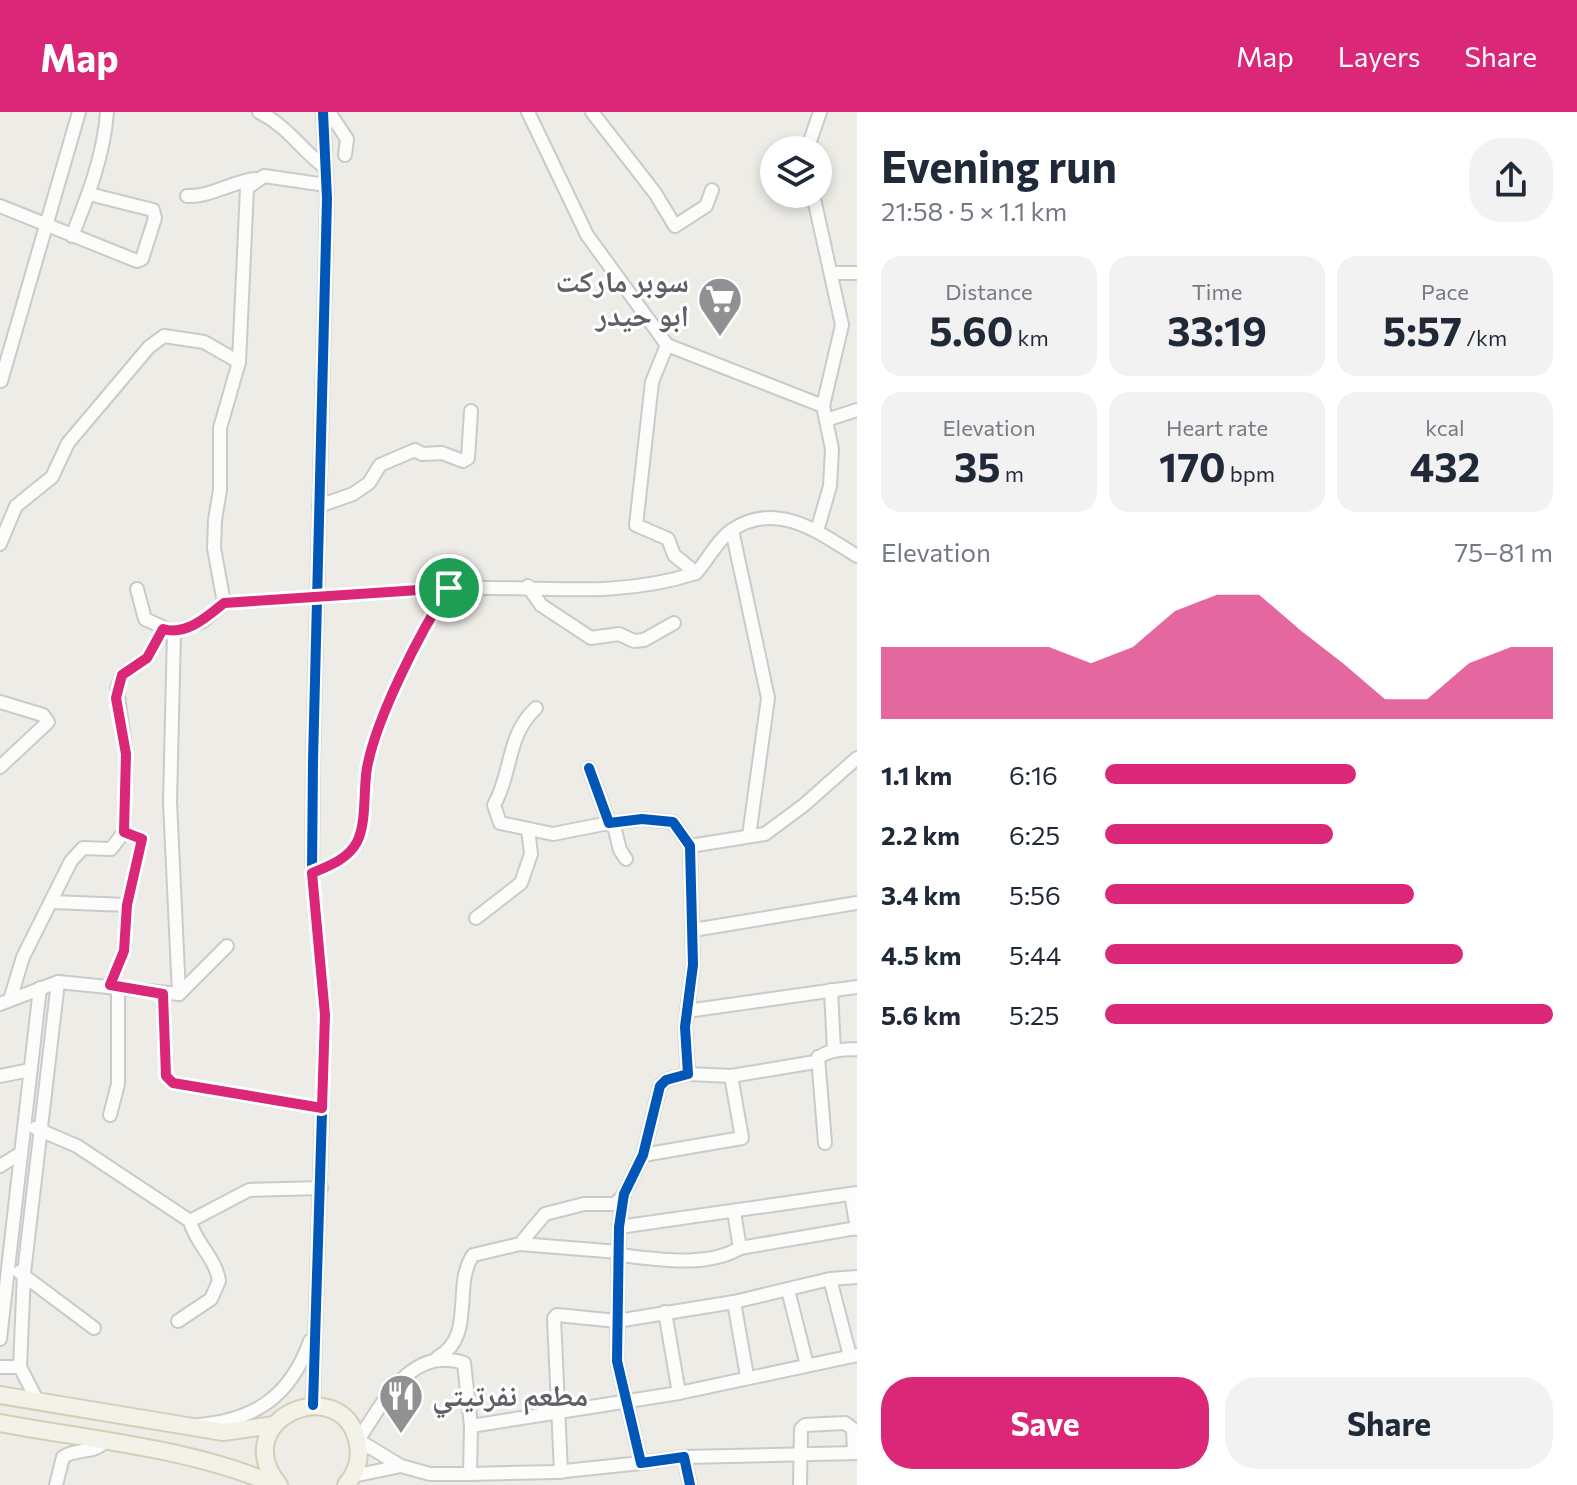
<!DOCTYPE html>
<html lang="en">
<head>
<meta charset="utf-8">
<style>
  :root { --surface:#fff; --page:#f2f2f3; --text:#1f2937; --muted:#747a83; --accent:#db2777 }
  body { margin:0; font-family:Commissioner,"Noto Naskh Arabic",sans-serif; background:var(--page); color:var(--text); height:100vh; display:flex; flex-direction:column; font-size:30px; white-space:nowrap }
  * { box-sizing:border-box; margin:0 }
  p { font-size:26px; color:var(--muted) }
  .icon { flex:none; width:44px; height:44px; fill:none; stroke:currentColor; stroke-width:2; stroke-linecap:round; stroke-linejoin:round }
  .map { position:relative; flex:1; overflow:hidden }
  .panel { display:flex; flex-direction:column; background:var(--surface); width:720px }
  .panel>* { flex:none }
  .buttons { position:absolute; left:760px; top:24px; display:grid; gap:16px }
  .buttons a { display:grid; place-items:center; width:72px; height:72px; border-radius:50%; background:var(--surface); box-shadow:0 4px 12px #0003; font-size:40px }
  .pin { position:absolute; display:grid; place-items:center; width:68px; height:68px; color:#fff; margin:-34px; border:4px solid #fff; border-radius:50%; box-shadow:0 2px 8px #0007 }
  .round { display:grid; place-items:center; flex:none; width:84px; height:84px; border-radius:32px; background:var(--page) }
  .overview { display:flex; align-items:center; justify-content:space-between; height:136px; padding:0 24px }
  h1 { font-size:44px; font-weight:700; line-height:60px }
  .figures { display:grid; grid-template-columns:repeat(3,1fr); gap:12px; height:136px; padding:8px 24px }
  .figures div { display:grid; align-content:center; border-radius:20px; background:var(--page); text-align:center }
  .figures b { font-size:40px; font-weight:700 }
  .figures small { font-size:22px; font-weight:400 }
  .figures p { font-size:22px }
  .chart { height:224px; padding:16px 24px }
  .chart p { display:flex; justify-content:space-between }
  .chart svg { width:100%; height:144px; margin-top:8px; fill:var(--accent); opacity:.7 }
  .button { display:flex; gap:16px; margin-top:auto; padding:16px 24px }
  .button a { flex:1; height:92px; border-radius:32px; background:var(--accent); color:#fff; font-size:32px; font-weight:700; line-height:92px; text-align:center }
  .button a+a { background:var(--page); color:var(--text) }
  ul { padding:0 24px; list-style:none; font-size:26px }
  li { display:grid; grid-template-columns:128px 96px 1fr; align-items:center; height:60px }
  li i { height:20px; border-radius:10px; background:var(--accent) }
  header { display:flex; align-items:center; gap:48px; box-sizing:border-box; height:112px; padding:0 40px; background:var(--accent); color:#fff }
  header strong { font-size:38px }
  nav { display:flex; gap:44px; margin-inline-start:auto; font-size:28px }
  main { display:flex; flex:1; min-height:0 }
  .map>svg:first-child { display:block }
</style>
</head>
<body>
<header>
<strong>Map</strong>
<nav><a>Map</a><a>Layers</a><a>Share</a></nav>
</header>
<main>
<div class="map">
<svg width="857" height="1373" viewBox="0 0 857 1373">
  <rect width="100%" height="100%" fill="#edece7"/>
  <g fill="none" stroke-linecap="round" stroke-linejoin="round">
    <g stroke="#cacaca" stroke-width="16">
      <g id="minor">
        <path d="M259,0C287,14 300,36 323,54"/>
        <polyline points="329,0 347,27 345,43"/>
        <polyline points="528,0 587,123 667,233 823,294"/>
        <polyline points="592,0 655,81 675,114 706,94 712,78"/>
        <polyline points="807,38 820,0"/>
        <polyline points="813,82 842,213 823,294 832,337 830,374 817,419"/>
        <path d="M187,84C210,85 231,70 255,67"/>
        <polyline points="0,94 137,149 142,147 155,106 153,98 89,82"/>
        <path d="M72,124C88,84 104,43 107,0"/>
        <polyline points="831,161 857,161"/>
        <path d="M667,233L652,270L636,413L668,427L674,443L696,461C707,449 718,427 732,418C776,388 819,420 857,444"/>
        <polyline points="1,269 79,0"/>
        <polyline points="826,308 857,298"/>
        <polyline points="319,394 353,382 369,371 380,353 415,338 422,342 442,341 463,349 468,346 471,299"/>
        <polyline points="732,418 768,586 749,724"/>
        <polyline points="0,432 16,394 52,365 68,331 149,235 164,224 204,230 239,250"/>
        <polyline points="528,474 541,493 591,526 619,522 634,529 644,528 674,511"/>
        <polyline points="137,477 145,507 171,519"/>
        <polyline points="224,491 214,436 215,408 220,378 220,316 239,250 247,76 264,64 326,73"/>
        <polyline points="0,590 43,603 48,610 0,655"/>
        <path d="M536,596C506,624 513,659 494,693L500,711L553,722L609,711L614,714L620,738L626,747"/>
        <polyline points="589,656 609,711 642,707 673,710 690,734 693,853 685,915 688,962 666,968 660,974 643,1043 624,1082 619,1115 617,1249 641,1351 684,1345 690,1373"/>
        <polyline points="690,734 765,722 804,693 857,646"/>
        <path d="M312,761C329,754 348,747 357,730C367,710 363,678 367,656C377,605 420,519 449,476C534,473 614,488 696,461"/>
        <polyline points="52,790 127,793"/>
        <polyline points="476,806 521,771 531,742 528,717"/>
        <polyline points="693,818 857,791"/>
        <polyline points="110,873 124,839 127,793 142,727 124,720"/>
        <polyline points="831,878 834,938"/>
        <polyline points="163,882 166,964 173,971 322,996"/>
        <polyline points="179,882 170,690 174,520 202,510 224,491 449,476"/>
        <polyline points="10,888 23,845 71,749 83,736 111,737 124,720 126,642 117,577 122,563 147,546 163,517"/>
        <polyline points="0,892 58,870 179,882 227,834"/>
        <polyline points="687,899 857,875"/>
        <polyline points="818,945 825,1031"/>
        <path d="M688,962L731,964L815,950C824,937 842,938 857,937"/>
        <polyline points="0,964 30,958"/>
        <polyline points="110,1003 118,972 118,874"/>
        <polyline points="35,1016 77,1034 190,1109 249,1078 321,1076"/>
        <polyline points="643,1043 742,1026 731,964"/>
        <polyline points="0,1054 21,1041"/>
        <polyline points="851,1082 857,1117"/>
        <polyline points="619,1115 857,1081"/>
        <polyline points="520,1132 619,1140"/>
        <polyline points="740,1136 857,1116"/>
        <path d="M619,1143C657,1147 706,1156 740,1136L734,1100"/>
        <polyline points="19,1160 94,1216"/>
        <polyline points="830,1167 850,1244"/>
        <polyline points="788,1178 807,1253"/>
        <polyline points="734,1190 747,1264"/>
        <polyline points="665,1200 679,1281"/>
        <path d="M178,1209L211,1187L219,1169C216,1146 195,1131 190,1109"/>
        <polyline points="0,1227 40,876"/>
        <path d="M438,1245C476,1224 452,1174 473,1143L520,1132L545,1102L584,1092H615L624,1083"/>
        <polyline points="0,1255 20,1255"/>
        <polyline points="38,1290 20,1255 24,1161 58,870"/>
        <polyline points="313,1293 325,903 312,761 313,649 327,87 323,0"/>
        <path d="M199,1313C256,1308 291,1283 310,1229"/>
        <polyline points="471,1314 679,1281 857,1243"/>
        <polyline points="684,1345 857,1341"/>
        <path d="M401,1354L358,1328C383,1291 411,1233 464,1251L471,1314L470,1362"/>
        <polyline points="561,1360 554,1206 557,1203 617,1209 734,1190 830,1167 857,1165"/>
        <polyline points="353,1364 401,1354 430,1362 470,1362 555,1360 641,1351"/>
        <path d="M56,1373L63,1345C77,1336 91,1342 104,1331"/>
        <polyline points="800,1373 801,1317 805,1313 845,1311 853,1317 854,1341"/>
      </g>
    </g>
    <g stroke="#d4ceb6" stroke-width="20">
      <g id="major">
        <polyline points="0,1283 223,1320 274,1313"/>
        <path d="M0,1311C91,1328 191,1336 276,1373"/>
        <path d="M279,1373C224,1306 346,1257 358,1333C361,1348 356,1361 346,1373"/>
      </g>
    </g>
    <use href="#minor" stroke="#fcfcfb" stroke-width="12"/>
    <use href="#major" stroke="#f3f2e8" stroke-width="16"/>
    <g stroke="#fff" stroke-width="15">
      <g id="cycleway">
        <polyline points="589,656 609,711 642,707 673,710 690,734 693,853 685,915 688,962 666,968 660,974 643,1043 624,1082 619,1115 617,1249 641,1351 684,1345 690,1373"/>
        <polyline points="313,1293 325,903 312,761 313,649 327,87 323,0"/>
      </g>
    </g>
    <use href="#cycleway" stroke="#0057b8" stroke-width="10"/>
  </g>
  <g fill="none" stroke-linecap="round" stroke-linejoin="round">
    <g stroke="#fff" stroke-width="16">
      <path id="route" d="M449,476C421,518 376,606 367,656C363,678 367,710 357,730C348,747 329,754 312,761L325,903L322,996L173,971L166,964L163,882L110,873L124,839L127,793L142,727L124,720L126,642L116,586L122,563L147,546L163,517C186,524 207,505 224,491Z"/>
    </g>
    <use href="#route" stroke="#db2777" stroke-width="10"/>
  </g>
  <defs>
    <g id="supermarket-pin" transform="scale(2.3)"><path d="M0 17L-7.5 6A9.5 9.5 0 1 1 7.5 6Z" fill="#8f9192" stroke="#fff"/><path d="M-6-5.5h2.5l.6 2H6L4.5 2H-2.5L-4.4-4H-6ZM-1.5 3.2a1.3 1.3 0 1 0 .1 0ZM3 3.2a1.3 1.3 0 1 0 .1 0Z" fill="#fff"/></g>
    <g id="restaurant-pin" transform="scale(2.3)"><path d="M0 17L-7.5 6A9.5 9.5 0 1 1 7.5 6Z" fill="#8f9192" stroke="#fff"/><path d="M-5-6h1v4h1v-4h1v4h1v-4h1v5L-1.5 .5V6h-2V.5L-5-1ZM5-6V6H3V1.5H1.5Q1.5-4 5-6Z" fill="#fff"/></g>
  </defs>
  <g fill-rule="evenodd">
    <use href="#supermarket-pin" x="720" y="187"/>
    <use href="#restaurant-pin" x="401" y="1284"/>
  </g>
  <g text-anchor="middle" stroke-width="6" stroke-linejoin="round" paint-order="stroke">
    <g font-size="30" font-weight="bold" fill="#5d6065" stroke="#fff" text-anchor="end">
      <text x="689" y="180">سوبر ماركت<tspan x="689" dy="34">ابو حيدر</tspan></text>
      <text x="432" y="1294" text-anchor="start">مطعم نفرتيتي</text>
    </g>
  </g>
</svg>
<div class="buttons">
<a><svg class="icon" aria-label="layers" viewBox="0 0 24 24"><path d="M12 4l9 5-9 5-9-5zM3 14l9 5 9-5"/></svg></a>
</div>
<div class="pin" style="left:449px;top:476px;background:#1e9e55"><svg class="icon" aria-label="arrive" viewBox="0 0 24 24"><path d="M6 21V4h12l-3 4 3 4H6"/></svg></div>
</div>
<section class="panel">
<div class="overview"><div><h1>Evening run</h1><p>21:58 · 5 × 1.1 km</p></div><a class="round"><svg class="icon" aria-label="share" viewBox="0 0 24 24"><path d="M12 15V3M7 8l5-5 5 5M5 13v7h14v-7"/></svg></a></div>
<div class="figures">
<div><p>Distance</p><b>5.60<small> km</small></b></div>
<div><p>Time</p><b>33:19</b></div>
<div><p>Pace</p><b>5:57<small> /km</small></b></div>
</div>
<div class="figures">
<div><p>Elevation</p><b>35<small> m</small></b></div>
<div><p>Heart rate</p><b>170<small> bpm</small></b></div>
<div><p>kcal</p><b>432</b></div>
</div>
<div class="chart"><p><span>Elevation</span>75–81 m</p>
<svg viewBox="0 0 160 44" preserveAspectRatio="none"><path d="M0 44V22L10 22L20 22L30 22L40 22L50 27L60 22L70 11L80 6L90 6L100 17L110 27L120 38L130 38L140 27L150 22L160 22V44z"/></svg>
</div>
<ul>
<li><b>1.1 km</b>6:16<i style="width:56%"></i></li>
<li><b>2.2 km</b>6:25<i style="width:51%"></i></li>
<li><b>3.4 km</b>5:56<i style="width:69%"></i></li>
<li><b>4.5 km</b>5:44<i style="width:80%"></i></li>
<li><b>5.6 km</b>5:25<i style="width:100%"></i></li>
</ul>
<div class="button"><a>Save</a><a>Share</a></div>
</section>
</main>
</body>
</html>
